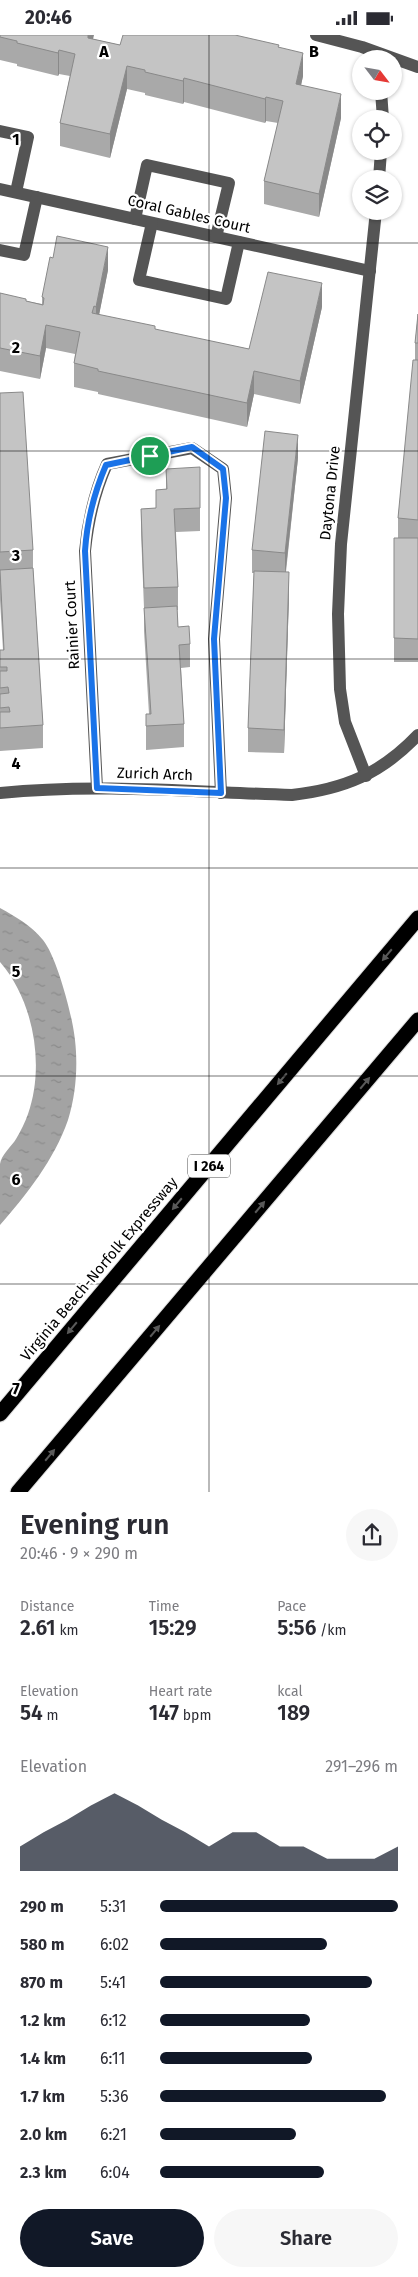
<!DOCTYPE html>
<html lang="en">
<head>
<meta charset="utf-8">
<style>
  :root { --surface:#fff; --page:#f7f7f7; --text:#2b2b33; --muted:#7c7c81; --accent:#111827 }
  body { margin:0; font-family:"Fira Sans",sans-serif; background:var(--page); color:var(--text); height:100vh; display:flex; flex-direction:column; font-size:19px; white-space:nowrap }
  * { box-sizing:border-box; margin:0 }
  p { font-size:16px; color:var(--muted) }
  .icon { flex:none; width:28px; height:28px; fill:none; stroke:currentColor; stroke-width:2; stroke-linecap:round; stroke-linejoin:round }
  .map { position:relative; height:1457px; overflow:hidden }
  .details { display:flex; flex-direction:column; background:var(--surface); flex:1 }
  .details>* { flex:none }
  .needle { width:32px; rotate:121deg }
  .buttons { position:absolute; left:352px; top:15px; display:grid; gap:10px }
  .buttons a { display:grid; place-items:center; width:50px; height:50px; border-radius:50%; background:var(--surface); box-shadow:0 1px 4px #0004; font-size:25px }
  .pin { position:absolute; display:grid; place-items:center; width:42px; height:42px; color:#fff; margin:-21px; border:2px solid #fff; border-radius:50%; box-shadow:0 1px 5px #0007 }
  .round { display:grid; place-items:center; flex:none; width:52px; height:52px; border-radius:26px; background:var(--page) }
  .headline { display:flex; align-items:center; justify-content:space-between; height:85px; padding:0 20px }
  h1 { font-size:28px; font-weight:600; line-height:38px }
  .figures { display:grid; grid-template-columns:repeat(3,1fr); gap:8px; height:85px; padding:5px 20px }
  .figures div { display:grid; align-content:center }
  .figures b { font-size:21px; font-weight:600 }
  .figures small { font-size:14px; font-weight:400 }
  .figures p { font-size:14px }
  .chart { height:140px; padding:10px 20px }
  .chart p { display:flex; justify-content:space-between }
  .chart svg { width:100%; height:90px; margin-top:5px; fill:var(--accent); opacity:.7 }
  .cta { display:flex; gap:10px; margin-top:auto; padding:10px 20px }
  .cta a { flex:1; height:58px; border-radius:30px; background:var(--accent); color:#fff; font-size:20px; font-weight:600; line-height:58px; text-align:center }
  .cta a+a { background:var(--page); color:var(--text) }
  ul { padding:0 20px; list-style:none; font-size:16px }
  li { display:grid; grid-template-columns:80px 60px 1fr; align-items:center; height:38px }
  li i { height:12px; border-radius:6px; background:var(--accent) }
  .status { display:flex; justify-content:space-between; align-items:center; height:35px; padding:0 25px; background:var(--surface); direction:ltr }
  .status svg { height:14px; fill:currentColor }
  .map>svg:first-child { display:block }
</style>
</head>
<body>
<div class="status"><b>20:46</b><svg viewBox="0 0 49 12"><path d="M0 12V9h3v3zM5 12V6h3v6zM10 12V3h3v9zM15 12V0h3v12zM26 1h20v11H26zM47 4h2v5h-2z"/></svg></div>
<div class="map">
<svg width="418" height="1457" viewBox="0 0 418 1457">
  <defs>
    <pattern id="water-ripples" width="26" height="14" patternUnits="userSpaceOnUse" patternTransform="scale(1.25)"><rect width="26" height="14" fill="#a3a3a3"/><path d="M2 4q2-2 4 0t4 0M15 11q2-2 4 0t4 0" fill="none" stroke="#8b8b8b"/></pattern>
  </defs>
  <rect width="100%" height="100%" fill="#fff"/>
  <path fill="url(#water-ripples)" d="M0,873C16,882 31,890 43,905C57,922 73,983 75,1005C78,1031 76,1060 68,1085C54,1125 27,1159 0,1190C0,1171 0,1149 0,1129C1,1120 12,1111 16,1104C21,1096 25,1087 28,1079C45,1031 34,966 0,927Z"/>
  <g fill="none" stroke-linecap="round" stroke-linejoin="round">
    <g stroke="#dbdbdb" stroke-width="17">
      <g id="highway">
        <polyline points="0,1379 418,883"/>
        <polyline points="18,1457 418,985"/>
      </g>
    </g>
    <g stroke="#555" stroke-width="12">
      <polyline points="316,0 362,12 418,32"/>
      <polyline points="381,56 383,84"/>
      <polyline points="0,96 28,102 16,157"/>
      <polyline points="379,144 381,116"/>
      <polyline points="0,154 370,236"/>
      <polyline points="135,184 147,130 229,148 216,202"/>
      <polyline points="152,188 139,245 226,264 239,207"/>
      <polyline points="0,215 24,220 37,162"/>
      <polyline points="366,741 345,687 340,654 338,579 341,509 376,176"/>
      <path d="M97,753L85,516C88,485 94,458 107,429L192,413L223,434L226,463L214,604L221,758"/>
      <path d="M0,758C97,748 195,757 292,760C344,754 381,739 418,700"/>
    </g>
    <use href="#highway" stroke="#000" stroke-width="15"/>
  </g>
  <g fill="#a9a9a9">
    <polygon points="0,0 93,4 120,10 279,12 303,41 301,50 341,83 319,182 264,169 264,146 278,88 266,86 265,88 184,67 183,69 145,60 145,58 127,54 110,123 60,111 60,88 70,41 59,39 58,41 17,31 17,29 0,25"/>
    <polygon points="108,235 99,280 155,295 249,314 322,272 300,369 254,359 247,392 98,359 98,357 74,352 74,328 75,319 46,313 40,344 0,336 0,258 26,266 42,269 42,262"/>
    <polygon points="418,279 418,627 394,627 394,503 398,503 398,483 415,325 415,308"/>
    <polygon points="0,358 33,515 33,533 43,690 43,713 0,716 0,615 3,615 0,565"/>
    <polygon points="298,423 286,537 289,560 284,718 248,717 248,693 254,538 252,538 252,515"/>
    <polygon points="166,434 200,473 200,496 176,497 178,552 178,575 177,575 178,592 190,609 190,632 181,633 184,689 184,712 146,715 146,679 149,679 144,596 144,573 141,497 141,474 156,473 156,455 166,454"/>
  </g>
  <g fill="#898989">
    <polygon points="88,0 94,0 88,26"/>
    <polygon points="59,15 59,39 58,41 58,18"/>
    <polygon points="303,18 303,41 296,73 296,49"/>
    <polygon points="127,31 127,54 110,123 110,99"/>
    <polygon points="184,43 184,67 183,69 183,46"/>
    <polygon points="341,59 341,83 319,182 319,159"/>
    <polygon points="266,62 266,86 265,88 265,64"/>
    <polygon points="108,212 108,235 96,295 96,272"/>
    <polygon points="322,248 322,272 300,369 300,346"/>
    <polygon points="46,290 46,313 40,344 40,321"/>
    <polygon points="254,336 254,359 247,392 247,368"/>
    <polygon points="298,400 298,423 285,542 285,518"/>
    <polygon points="289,537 289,560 284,718 284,695"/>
  </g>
  <g fill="#c4c4c4" stroke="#898989">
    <polygon points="0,0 88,0 88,3 120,10 123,0 235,0 279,10 278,12 303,18 296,49 341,59 319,159 264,146 283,66 266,62 265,64 184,43 183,46 145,37 145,35 127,31 110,99 60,88 75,19 59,15 58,18 17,8 17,6 0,2"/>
    <polygon points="57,201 108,212 96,272 94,271 92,278 155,291 155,294 249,314 268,237 322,248 300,346 254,336 247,368 98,336 98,334 74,328 80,297 46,290 40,321 0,313 0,258 26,264 26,266 43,270 44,263 42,262 50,222 53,223"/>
    <polygon points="418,279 418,308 415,308"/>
    <polygon points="413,325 418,325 418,485 398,483"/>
    <polygon points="23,357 33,515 0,517 0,358"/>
    <polygon points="265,396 298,400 285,518 252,515"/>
    <polygon points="200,432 200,473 174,474 178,552 144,553 141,474 156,473 156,455 167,454 166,434"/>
    <polygon points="394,503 418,503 418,604 394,603"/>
    <polygon points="33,533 43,690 0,693 0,677 10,677 9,672 0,673 0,659 9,658 8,652 0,653 0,636 7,636 7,632 0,632 0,615 4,615 0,535"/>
    <polygon points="254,536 289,537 284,695 248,693"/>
    <polygon points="177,571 178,592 189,591 190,609 179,610 184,689 146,691 146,679 151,679 144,573"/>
  </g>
  <defs><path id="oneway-solid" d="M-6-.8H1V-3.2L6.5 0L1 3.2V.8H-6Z" transform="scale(1.25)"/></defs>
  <g fill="#595959">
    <use href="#oneway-solid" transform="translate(387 920) rotate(130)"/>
    <use href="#oneway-solid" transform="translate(282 1044) rotate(130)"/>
    <use href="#oneway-solid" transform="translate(365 1048) rotate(-50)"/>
    <use href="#oneway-solid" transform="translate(177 1169) rotate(130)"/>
    <use href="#oneway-solid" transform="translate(260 1172) rotate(-50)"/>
    <use href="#oneway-solid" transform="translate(72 1293) rotate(130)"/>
    <use href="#oneway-solid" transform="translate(155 1296) rotate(-50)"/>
    <use href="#oneway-solid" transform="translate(50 1420) rotate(-50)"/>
  </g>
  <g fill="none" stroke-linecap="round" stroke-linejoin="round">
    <g stroke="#fff" stroke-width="10">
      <path id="route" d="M192,412L223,434L226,463L214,604L221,758L97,753L85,516C87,485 94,458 106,430Z"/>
    </g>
    <use href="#route" stroke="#1a73e8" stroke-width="6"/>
  </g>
  <path fill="none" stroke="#000" stroke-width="1" stroke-opacity="0.55" d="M209,0V1457M0,208H418M0,416H418M0,624H418M0,833H418M0,1041H418M0,1249H418"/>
  <g text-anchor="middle" stroke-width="4.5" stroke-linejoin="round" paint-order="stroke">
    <rect fill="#fff" stroke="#4c4c4c" stroke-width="1" x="188" y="1119.5" width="42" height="23" rx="4"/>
    <g font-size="14" font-weight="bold" fill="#000">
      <text x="209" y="1136">I 264</text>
    </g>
    <g font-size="15" fill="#000" stroke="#fff">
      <text transform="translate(189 179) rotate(13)" y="5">Coral Gables Court</text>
      <text transform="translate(330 458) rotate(-84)" y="5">Daytona Drive</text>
      <text transform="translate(72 590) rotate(-93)" y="5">Rainier Court</text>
      <text transform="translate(155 739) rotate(2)" y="5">Zurich Arch</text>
      <text transform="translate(99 1234) rotate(-50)" y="5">Virginia Beach-Norfolk Expressway</text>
    </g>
  </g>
  <g font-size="16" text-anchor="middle" font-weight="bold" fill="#000" stroke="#fff" stroke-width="4.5" stroke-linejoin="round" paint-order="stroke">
    <text x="104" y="22">A</text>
    <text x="314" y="22">B</text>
    <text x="16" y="110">1</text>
    <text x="16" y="318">2</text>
    <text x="16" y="526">3</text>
    <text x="16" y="734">4</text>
    <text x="16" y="942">5</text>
    <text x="16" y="1150">6</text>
    <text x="16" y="1359">7</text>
  </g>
</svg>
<div class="buttons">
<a><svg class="needle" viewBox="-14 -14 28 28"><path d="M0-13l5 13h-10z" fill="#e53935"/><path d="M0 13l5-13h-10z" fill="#7c7c81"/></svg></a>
<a><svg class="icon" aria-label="locate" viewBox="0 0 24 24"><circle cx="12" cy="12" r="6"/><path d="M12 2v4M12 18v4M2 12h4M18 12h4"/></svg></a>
<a><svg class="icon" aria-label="layers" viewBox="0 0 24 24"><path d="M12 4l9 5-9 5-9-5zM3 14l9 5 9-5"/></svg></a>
</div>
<div class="pin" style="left:150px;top:421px;background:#1e9e55"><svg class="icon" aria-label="arrive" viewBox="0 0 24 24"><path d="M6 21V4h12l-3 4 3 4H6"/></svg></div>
</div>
<section class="details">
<div class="headline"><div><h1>Evening run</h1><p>20:46 · 9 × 290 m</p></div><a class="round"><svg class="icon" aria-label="share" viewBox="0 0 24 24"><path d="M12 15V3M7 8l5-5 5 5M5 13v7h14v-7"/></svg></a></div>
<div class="figures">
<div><p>Distance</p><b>2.61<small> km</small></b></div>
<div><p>Time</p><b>15:29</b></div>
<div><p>Pace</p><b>5:56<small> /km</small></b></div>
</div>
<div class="figures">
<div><p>Elevation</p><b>54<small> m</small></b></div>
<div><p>Heart rate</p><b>147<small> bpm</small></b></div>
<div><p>kcal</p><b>189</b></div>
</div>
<div class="chart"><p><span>Elevation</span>291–296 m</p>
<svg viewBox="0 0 160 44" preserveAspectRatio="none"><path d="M0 44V32L10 25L20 19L30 12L40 6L50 12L60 19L70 25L80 32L90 25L100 25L110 32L120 32L130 38L140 38L150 38L160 32V44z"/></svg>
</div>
<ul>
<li><b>290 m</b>5:31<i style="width:100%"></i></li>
<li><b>580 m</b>6:02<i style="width:70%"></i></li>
<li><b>870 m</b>5:41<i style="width:89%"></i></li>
<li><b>1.2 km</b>6:12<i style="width:63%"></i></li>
<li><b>1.4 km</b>6:11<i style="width:64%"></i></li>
<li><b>1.7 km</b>5:36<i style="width:95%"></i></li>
<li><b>2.0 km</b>6:21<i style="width:57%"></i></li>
<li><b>2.3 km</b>6:04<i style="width:69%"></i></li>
</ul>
<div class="cta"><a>Save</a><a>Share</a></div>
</section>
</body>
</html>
